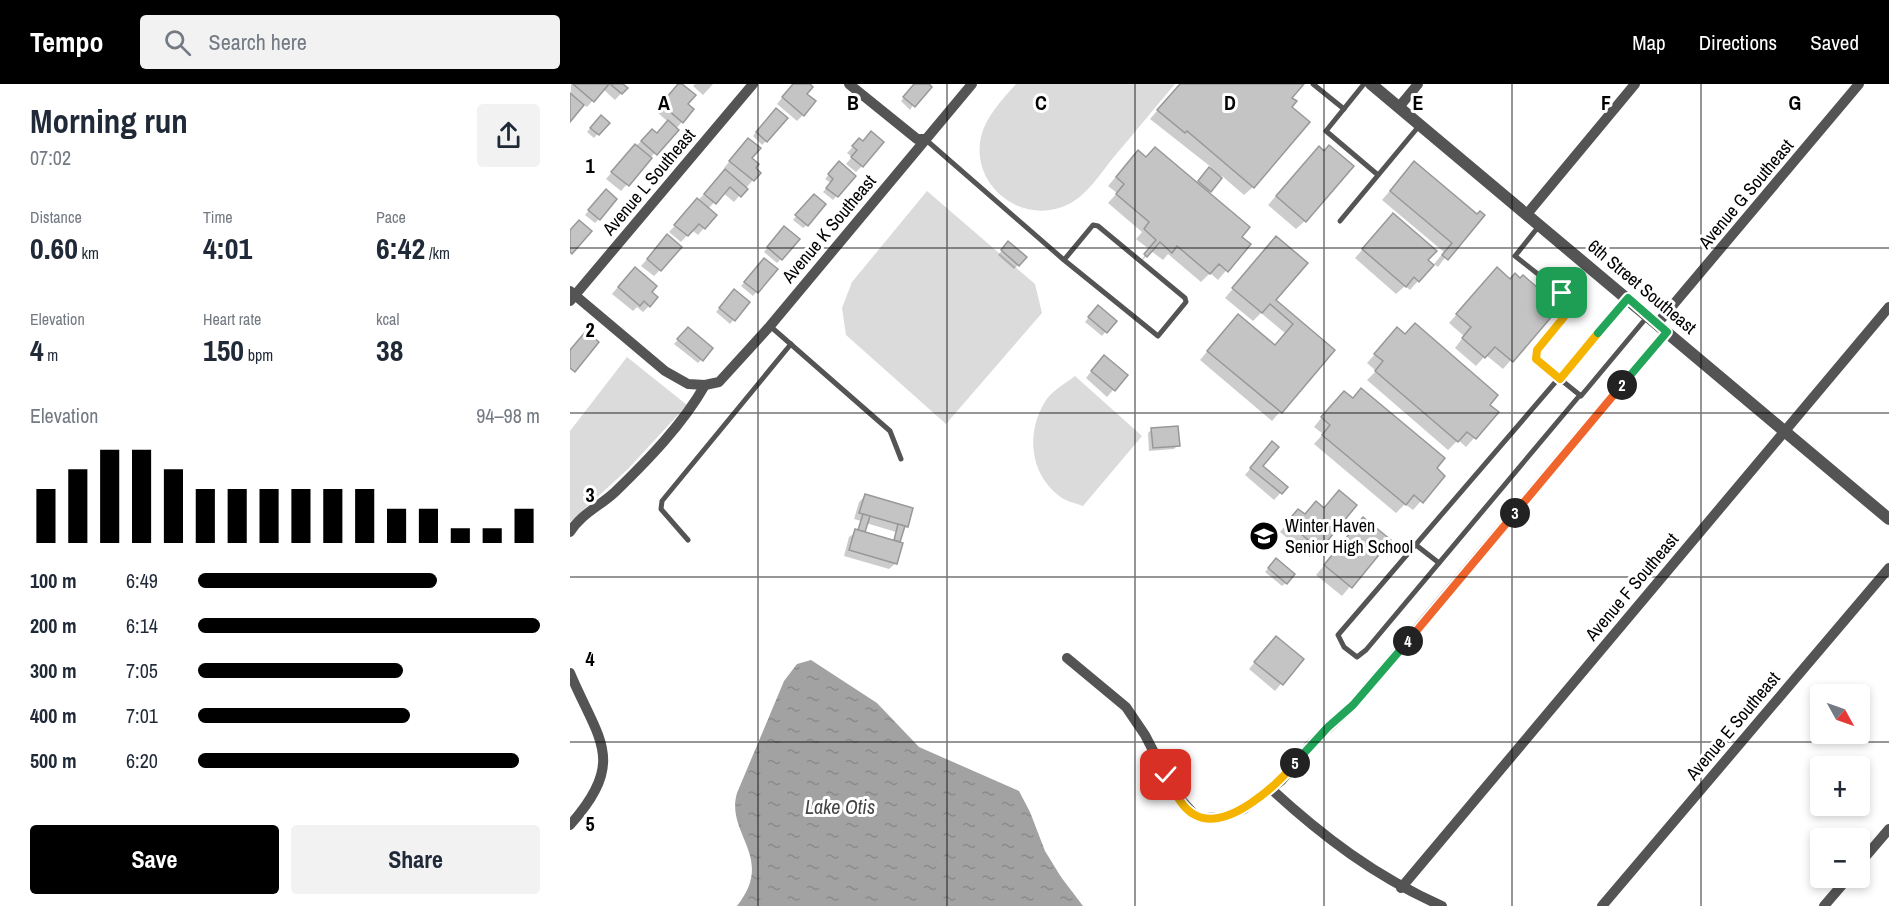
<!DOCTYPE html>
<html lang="en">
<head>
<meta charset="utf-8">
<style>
  :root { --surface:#fff; --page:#f2f2f3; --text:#1f2937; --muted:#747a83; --accent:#000 }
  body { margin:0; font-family:"Archivo Narrow",sans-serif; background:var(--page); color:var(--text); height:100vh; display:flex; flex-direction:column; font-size:22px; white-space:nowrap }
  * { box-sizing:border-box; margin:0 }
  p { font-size:20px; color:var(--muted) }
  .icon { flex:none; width:33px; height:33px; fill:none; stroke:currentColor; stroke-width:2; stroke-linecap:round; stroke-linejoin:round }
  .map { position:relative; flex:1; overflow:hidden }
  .panel { display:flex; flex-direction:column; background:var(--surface); width:570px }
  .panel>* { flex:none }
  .needle { width:39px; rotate:130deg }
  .fabs { position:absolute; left:1240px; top:600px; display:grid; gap:12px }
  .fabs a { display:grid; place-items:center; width:60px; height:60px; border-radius:6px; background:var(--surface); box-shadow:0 3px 9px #0003; font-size:30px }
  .pin { position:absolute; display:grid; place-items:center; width:51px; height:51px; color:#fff; margin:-26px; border-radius:12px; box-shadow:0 3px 9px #0006 }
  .km { position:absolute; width:30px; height:30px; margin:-15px; border-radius:50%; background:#222; color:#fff; font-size:16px; line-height:30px; text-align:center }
  .round { display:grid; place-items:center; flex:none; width:63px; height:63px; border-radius:6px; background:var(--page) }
  .summary { display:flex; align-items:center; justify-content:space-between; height:102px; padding:0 30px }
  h1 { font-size:33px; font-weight:700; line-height:45px }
  .stats { display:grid; grid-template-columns:repeat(3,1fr); gap:9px; height:102px; padding:6px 30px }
  .stats div { display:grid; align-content:center }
  .stats b { font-size:30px; font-weight:700 }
  .stats small { font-size:16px; font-weight:400 }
  .stats p { font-size:16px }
  .chart { height:168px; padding:12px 30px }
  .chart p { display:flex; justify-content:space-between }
  .chart svg { width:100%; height:108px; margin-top:6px; stroke:var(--accent); stroke-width:6 }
  .primary-button { display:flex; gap:12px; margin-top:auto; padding:12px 30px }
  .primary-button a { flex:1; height:69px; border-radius:6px; background:var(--accent); color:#fff; font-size:24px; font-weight:700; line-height:69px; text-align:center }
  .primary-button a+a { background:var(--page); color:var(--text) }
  ul { padding:0 30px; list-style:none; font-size:20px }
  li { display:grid; grid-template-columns:96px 72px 1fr; align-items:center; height:45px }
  li i { height:15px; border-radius:8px; background:var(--accent) }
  header { display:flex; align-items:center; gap:36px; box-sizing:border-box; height:84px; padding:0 30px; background:var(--accent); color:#fff }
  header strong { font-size:28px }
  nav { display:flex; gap:33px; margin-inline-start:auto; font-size:21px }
  .search { width:420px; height:54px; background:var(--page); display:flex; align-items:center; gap:15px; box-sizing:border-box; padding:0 21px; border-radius:6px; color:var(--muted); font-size:22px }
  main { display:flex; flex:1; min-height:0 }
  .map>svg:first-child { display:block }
</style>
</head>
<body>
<header>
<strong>Tempo</strong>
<div class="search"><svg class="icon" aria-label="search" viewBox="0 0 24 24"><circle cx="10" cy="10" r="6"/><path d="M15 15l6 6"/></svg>Search here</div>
<nav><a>Map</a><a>Directions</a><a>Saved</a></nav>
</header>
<main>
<section class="panel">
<div class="summary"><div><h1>Morning run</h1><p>07:02</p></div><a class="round"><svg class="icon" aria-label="share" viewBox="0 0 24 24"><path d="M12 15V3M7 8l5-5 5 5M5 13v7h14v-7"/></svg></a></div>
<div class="stats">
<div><p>Distance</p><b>0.60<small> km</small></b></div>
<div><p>Time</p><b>4:01</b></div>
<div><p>Pace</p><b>6:42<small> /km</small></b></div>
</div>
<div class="stats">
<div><p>Elevation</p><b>4<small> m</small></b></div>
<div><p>Heart rate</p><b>150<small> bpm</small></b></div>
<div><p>kcal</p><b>38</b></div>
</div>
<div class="chart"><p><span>Elevation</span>94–98 m</p>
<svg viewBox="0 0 160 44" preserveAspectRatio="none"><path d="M5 44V22M15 44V14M25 44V6M35 44V6M45 44V14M55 44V22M65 44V22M75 44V22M85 44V22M95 44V22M105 44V22M115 44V30M125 44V30M135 44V38M145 44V38M155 44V30"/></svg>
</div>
<ul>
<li><b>100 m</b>6:49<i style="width:70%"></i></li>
<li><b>200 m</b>6:14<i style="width:100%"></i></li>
<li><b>300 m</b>7:05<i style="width:60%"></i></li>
<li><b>400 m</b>7:01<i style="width:62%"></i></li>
<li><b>500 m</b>6:20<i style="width:94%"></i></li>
</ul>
<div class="primary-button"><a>Save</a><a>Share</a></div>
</section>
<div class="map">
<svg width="1319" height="822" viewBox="0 0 1319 822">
  <defs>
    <pattern id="water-ripples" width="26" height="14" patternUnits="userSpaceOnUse" patternTransform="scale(1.5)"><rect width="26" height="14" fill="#a2a2a2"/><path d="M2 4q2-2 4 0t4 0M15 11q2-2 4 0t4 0" fill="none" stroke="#8a8a8a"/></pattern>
  </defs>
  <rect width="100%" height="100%" fill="#fff"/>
  <g fill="#dbdbdb">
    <path d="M446,0H605C584,25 564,49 543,74C530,90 517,111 499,120C454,143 400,103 411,53C416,32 432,16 446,0Z"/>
    <polygon points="357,107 465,200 472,229 376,340 276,251 272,224 282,198"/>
    <polygon points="57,273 117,321 58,385 0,438 0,347"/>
    <path d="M505,292L572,352L513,422C505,419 494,417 488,411C459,388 456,347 476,316C482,307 496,299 505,292Z"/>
  </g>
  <path fill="url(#water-ripples)" d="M241,576L307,619L349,663L449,707L460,728L475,767L491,793L513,822H167C206,773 155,750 167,709L214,597L227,580Z"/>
  <g fill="#0003" fill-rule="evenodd">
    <polygon points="1,0 51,0 56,4 45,16 33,5 17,23 13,20 0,35"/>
    <polygon points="125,0 143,0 133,11 123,2"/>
    <polygon points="223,0 237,0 233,31 227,37 207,20"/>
    <polygon points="345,0 356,0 340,26 331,17"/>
    <polygon points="610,0 732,0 720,14 720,23 683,103 674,111 652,92 638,109 670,153 679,160 648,196 640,189 631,198 598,170 593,176 581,167 568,181 579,165 566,155 572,148 538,119 547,109 538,102 560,76 576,74 627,99 641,83 580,35"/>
    <polygon points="104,6 116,20 112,38 51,107 36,95 59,68 76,53 87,50 98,38 86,27"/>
    <polygon points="202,29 196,57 192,61 183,52"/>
    <polygon points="27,37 37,39 24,54 17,48"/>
    <polygon points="289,56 292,82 286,88 276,80 282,73 277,69"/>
    <polygon points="172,62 184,85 189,89 164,118 153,109 138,125 145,131 134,144 128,151 122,146 111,158 99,148 156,86 154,84"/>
    <polygon points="740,73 735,137 726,145 698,121"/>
    <polygon points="265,83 284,92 263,116 253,108 261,99 255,95"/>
    <polygon points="836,88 906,132 868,183 864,180 874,168 812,116"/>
    <polygon points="32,111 29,135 25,139 15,131"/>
    <polygon points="240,115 237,141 233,144 223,136"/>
    <polygon points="815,140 856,177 848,197 840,206 835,202 826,210 785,174"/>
    <polygon points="210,148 211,175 207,179 194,168"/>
    <polygon points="91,159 90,186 84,192 71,182"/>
    <polygon points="435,163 448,181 444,185 428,171"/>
    <polygon points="698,163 704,217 763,266 702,337 630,276 660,240 704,262 715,249 691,229 683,237 655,214"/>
    <polygon points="190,180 206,185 183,212 171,202"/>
    <polygon points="58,191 80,208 79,222 73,228 67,223 63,227 42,210"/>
    <polygon points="918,194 940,196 981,231 933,285 916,271 906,282 885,264 894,252 879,239"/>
    <polygon points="161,211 178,219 160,240 146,228"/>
    <polygon points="524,227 545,237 532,252 515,238"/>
    <polygon points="114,249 131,276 128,279 104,260"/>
    <polygon points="819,254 927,328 896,363 888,356 878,366 797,296 806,287 797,279"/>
    <polygon points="528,279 556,291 537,313 516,294"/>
    <polygon points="791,306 873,392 843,426 835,420 826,429 744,360 753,350 744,343 765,317 782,315"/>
    <polygon points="582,345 608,361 604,365 579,367 578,349"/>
    <polygon points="696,365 691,382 716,403 704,416 675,391"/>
    <path d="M295,412L336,442L328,459L326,479L319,485L274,472L279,453L288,447L291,437L284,435L289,418ZM296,439L326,448L323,457L292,448Z"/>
    <polygon points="720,436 749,465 740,473 710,448"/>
    <polygon points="785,444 819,456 772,512 746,491"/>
    <polygon points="702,480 716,499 712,502 695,488"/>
    <polygon points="700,560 732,575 705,607 679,585"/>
  </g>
  <g fill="#c4c4c4" stroke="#989898" stroke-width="1.5">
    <polygon points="3,0 39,0 24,18"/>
    <polygon points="40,0 53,0 58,4 52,10"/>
    <polygon points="108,0 112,0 126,11 118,20 124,25 113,39 91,20"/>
    <polygon points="223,0 240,0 243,3 237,10 246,17 234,32 212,13"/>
    <polygon points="344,0 359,0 362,3 345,23 333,13"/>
    <polygon points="610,0 734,0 722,14 727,17 722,23 740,38 684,104 617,47 615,49 587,26"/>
    <polygon points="0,9 14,21 0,38"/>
    <polygon points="206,24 218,34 197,58 186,48"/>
    <polygon points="31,31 40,39 29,51 20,44"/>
    <polygon points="98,36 109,46 87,71 71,57 82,45 87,49"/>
    <polygon points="301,47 314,58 293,83 281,73 287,66 282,62 289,54 293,57"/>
    <polygon points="178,54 191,64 182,74 189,80 186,84 191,89 184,97 159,77"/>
    <polygon points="65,60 82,74 59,102 41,88"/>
    <polygon points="759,61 784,82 736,138 706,112 749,62 754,67"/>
    <polygon points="585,63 680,143 672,153 681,160 658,188 649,180 640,190 607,162 602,169 590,158 577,173 574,170 586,156 574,145 579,138 546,110 554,100 546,93 568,66 576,73"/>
    <polygon points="269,77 286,92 268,113 256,104 263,95 258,90"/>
    <polygon points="844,77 907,130 910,127 915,131 878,176 872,171 882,159 820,107"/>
    <polygon points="639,83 652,94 641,108 628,97"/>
    <polygon points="155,85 178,105 171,113 160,103 146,120 134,110"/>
    <polygon points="36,105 47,115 30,136 18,126"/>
    <polygon points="244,110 256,120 238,142 225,131"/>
    <polygon points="127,114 147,131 135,145 129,140 118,152 104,141"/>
    <polygon points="823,129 867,167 858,176 864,181 849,198 844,193 836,203 792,165"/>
    <polygon points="9,136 22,147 2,170 0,168 0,146"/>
    <polygon points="214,142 230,155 212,176 197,163"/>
    <polygon points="97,150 112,163 91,187 77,175"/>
    <polygon points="706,152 738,179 706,216 765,266 712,329 637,267 668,230 705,261 723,240 700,220 692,229 662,204"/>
    <polygon points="438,157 457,173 449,182 431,166"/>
    <polygon points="194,174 208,185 188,209 174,198"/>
    <polygon points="65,183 87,202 82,208 88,213 80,223 74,217 70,222 48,203"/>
    <polygon points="927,183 940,195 945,189 950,194 953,191 976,211 969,219 983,231 943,278 925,263 915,274 892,254 901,243 886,230"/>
    <polygon points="164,205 180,218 165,237 149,224"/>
    <polygon points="528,221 547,237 537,249 518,233"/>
    <polygon points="845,239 928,311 920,321 929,328 906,355 897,348 888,358 805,287 813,277 804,270 827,243 835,250"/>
    <polygon points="118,243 143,264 133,277 107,255"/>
    <polygon points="16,247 29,258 5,288 0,284 0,266"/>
    <polygon points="534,271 558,291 545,307 521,287"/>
    <polygon points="791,304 875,374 867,384 875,392 853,419 844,411 836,421 752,351 760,341 751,333 774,307 783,314"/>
    <polygon points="608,342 610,362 583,364 581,344"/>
    <polygon points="702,357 709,363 693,382 718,403 712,410 680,384"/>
    <polygon points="769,406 787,421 750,466 717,438 728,425 735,430 746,417 754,424"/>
    <polygon points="295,410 343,424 338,443 289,429"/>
    <polygon points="293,430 300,432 295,448 288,446"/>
    <polygon points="793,433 821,456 782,504 754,481"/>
    <polygon points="328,440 335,442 330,458 324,456"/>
    <polygon points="285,445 333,459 327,480 279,466"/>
    <polygon points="706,474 725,490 717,500 698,484"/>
    <polygon points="706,552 734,575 713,601 684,578"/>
  </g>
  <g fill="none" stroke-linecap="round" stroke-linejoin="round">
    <g stroke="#545454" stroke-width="5">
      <polyline points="743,0 774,25"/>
      <polyline points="794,0 756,47 808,91"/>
      <polyline points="355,55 494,176 588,252 616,218 615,214 528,142 523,141 494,176"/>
      <polyline points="770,137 849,42"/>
      <polyline points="969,142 945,172 992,209 994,233 967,266 965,272 970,279 1011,312 1077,233"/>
      <polyline points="200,242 320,347 331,375"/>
      <polyline points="1010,311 796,566 787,573 774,563 768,551 1056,216"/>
      <polyline points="118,456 91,425 92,417 221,260"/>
      <polyline points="846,461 869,479"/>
    </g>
    <g stroke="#545454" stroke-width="10">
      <polyline points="279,0 347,55 355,55"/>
      <polyline points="829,23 848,0"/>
      <polyline points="957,130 1065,0"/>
      <polyline points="0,207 95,287 118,300 135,301 149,298 200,242 402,0"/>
      <polyline points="0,217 183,0"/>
      <polyline points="1087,240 1289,0"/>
      <path d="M0,448C11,430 30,422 45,408C78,376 113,340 135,301"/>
      <polyline points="497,574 556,623 575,651 605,709 625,731 635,734 652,733 674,725 712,696 739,662 783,621 1097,247"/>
      <path d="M0,589C28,656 58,676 0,741"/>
      <path d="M700,704C752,752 806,793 872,822"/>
      <polyline points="1290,779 1319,745"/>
      <polyline points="831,804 1319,223"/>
      <polyline points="1032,822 1319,484"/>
      <polyline points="1254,822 1278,794"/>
    </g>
    <polyline stroke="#545454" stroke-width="12" points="801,0 1319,435"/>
  </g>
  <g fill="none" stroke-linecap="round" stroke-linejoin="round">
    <g stroke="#fff" stroke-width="12">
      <polyline id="split-1" points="992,209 994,233 967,266 966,275 990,295 1028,249"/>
    </g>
    <g stroke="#fff" stroke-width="12">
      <polyline id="split-2" points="1028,249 1058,214 1097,248 1052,301"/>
    </g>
    <g stroke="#fff" stroke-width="12">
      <polyline id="split-3" points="945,429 1052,301"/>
    </g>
    <g stroke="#fff" stroke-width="12">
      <polyline id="split-4" points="838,557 945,429"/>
    </g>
    <g stroke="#fff" stroke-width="12">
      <polyline id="split-5" points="725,679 758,643 783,621 838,557"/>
    </g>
    <g stroke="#fff" stroke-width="12">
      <path id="split-6" d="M596,691C603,705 611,724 625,731C657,748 707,701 725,679"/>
    </g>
    <use href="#split-1" stroke="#f5b400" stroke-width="8"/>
    <use href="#split-2" stroke="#22a559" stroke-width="8"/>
    <use href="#split-3" stroke="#f0652b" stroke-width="8"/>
    <use href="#split-4" stroke="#f0652b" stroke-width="8"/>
    <use href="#split-5" stroke="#22a559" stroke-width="8"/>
    <use href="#split-6" stroke="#f5b400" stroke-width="8"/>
  </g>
  <path fill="none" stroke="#000" stroke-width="1.5" stroke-opacity="0.55" d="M188,0V822M377,0V822M565,0V822M754,0V822M942,0V822M1131,0V822M0,164H1319M0,329H1319M0,493H1319M0,658H1319"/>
  <defs>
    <g id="school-disc" transform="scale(1.5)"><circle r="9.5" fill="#000" stroke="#fff"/><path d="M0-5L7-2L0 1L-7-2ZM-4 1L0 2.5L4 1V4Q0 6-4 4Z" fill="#fff"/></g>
  </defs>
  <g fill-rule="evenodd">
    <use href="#school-disc" x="694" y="452"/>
  </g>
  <g text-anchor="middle" stroke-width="6" stroke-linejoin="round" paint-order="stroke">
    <g font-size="18" fill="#000" stroke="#fff">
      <text transform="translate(79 98) rotate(-50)" y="6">Avenue L Southeast</text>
      <text transform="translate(1176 110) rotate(-50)" y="6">Avenue G Southeast</text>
      <text transform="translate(259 145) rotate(-50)" y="6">Avenue K Southeast</text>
      <text transform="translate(1072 203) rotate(40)" y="6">6th Street Southeast</text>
      <text transform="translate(1062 503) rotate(-50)" y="6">Avenue F Southeast</text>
      <text transform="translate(1163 642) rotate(-50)" y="6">Avenue E Southeast</text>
    </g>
    <g font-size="18" fill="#000" stroke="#fff" text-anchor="start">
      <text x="715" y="448">Winter Haven<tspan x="715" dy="21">Senior High School</tspan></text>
    </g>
    <g font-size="20" font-style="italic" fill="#434343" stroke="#fff">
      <text x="270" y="730">Lake Otis</text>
    </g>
  </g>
  <g font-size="20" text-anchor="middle" font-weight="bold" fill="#000" stroke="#fff" stroke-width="6" stroke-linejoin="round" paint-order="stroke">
    <text x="94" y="26">A</text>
    <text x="283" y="26">B</text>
    <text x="471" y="26">C</text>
    <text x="660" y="26">D</text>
    <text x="848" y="26">E</text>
    <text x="1036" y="26">F</text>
    <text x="1225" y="26">G</text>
    <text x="20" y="89">1</text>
    <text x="20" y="253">2</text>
    <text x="20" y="418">3</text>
    <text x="20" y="582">4</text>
    <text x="20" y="747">5</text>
  </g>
</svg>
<div class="fabs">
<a><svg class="needle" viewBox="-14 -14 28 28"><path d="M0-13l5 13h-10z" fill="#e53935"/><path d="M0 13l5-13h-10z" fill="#747a83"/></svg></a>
<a>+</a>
<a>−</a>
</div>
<div class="pin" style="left:992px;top:209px;background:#1e9e55"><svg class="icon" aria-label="arrive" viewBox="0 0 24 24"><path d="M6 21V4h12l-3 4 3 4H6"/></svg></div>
<div class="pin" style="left:596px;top:691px;background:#d93025"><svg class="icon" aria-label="check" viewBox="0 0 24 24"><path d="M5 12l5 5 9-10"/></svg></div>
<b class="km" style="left:1052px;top:301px">2</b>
<b class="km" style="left:945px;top:429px">3</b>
<b class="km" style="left:838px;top:557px">4</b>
<b class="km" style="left:725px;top:679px">5</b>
</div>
</main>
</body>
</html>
